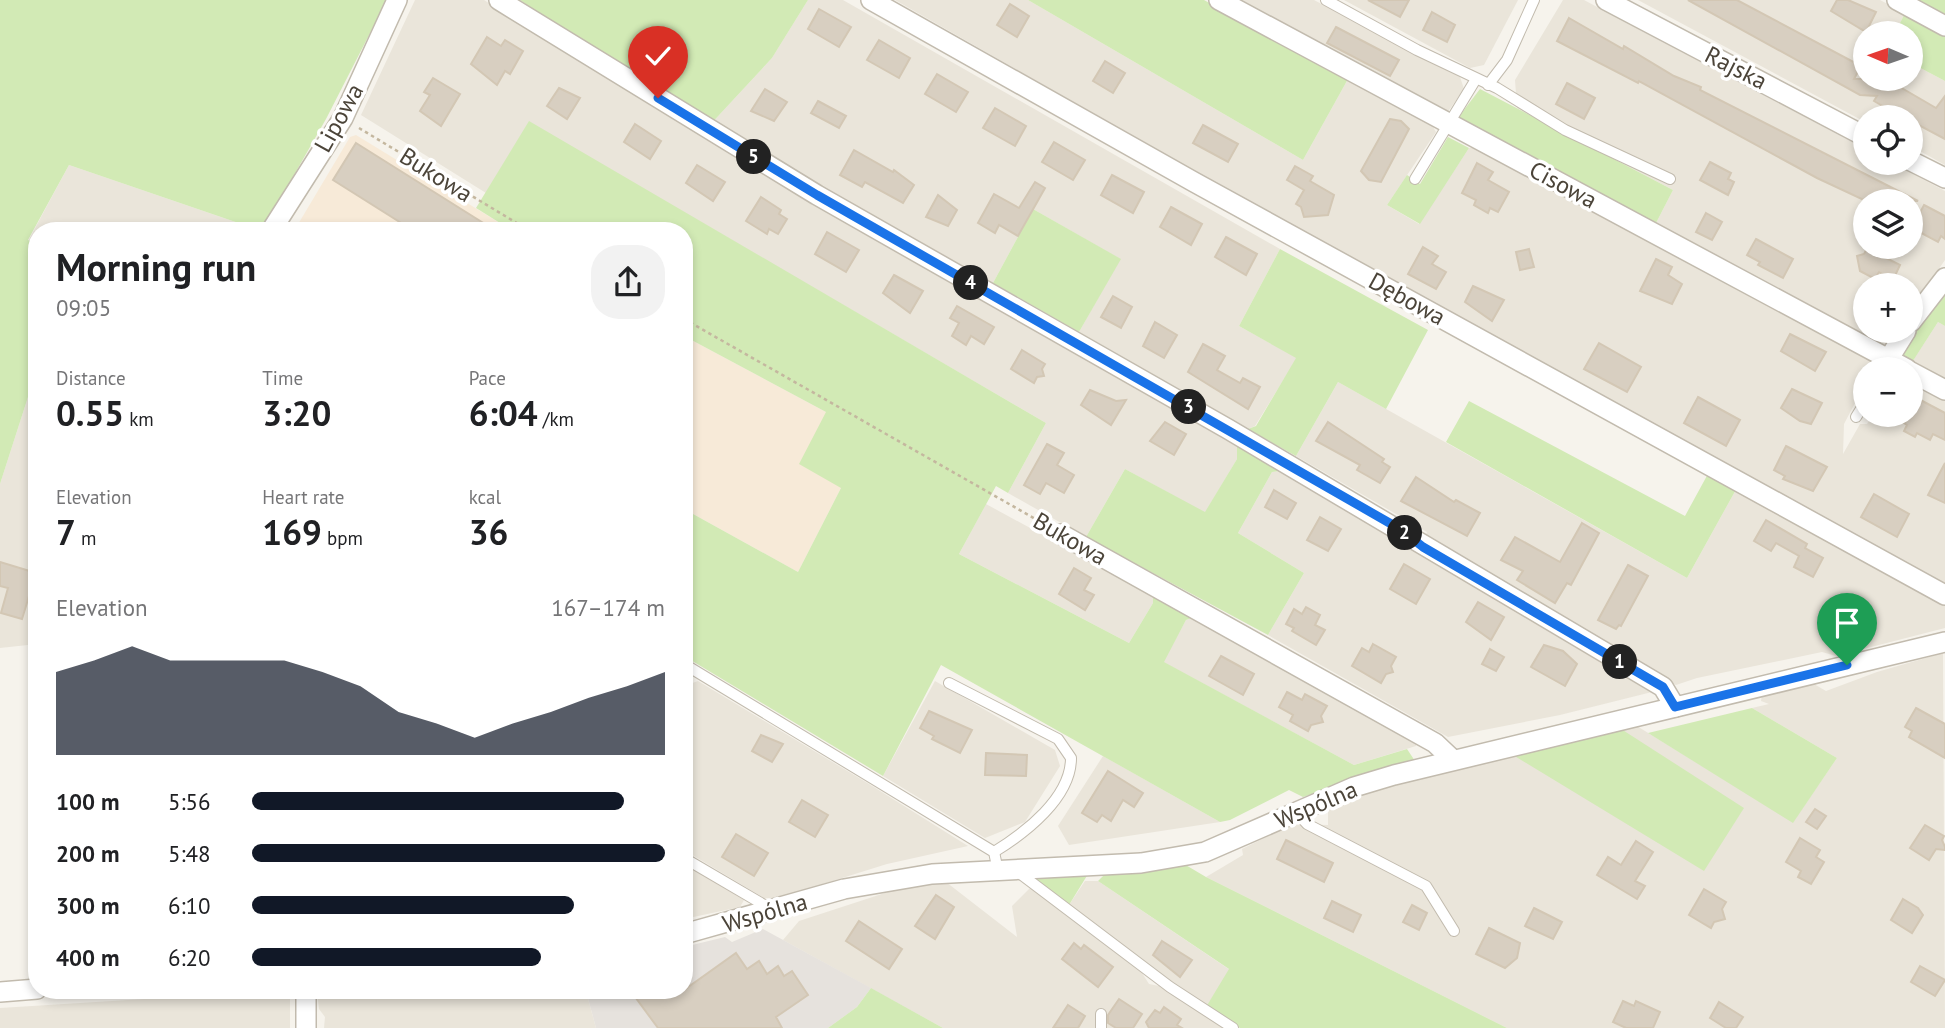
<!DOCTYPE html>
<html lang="en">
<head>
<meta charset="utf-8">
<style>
  :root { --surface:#fff; --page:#f2f2f2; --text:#202124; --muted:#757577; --accent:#111827 }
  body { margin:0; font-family:"PT Sans",sans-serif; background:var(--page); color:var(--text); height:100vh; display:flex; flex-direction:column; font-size:26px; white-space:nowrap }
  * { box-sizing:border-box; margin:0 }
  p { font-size:23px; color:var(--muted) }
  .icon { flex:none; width:38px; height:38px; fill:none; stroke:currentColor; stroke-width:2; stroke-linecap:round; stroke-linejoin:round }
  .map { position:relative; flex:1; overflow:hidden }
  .drawer { position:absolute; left:28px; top:222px; width:665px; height:777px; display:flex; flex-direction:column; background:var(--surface); border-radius:28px; box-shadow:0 4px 10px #0003 }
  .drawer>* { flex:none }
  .needle { width:46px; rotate:272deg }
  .fabs { position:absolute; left:1853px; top:21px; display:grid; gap:14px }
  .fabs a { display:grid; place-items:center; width:70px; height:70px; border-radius:50%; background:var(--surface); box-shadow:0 4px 10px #0003; font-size:35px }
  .pin { position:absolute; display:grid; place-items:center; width:60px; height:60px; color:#fff; margin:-72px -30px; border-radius:50% 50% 50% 0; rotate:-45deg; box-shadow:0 0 7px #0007 }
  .pin .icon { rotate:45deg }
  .km { position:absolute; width:35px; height:35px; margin:-18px; border-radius:50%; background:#222; color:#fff; font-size:19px; line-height:35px; text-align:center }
  .round { display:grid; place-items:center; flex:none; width:74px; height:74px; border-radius:28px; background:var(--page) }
  .head { display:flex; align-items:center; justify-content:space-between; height:119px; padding:0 28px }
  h1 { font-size:38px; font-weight:700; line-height:52px }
  .metrics { display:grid; grid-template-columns:repeat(3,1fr); gap:10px; height:119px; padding:7px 28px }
  .metrics div { display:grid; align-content:center }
  .metrics b { font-size:35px; font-weight:700 }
  .metrics small { font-size:19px; font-weight:400 }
  .metrics p { font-size:19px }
  .chart { height:196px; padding:14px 28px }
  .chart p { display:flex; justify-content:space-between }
  .chart svg { width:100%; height:126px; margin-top:7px; fill:var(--accent); opacity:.7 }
  ul { padding:0 28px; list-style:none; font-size:23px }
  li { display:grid; grid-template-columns:112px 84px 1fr; align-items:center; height:52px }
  li i { height:18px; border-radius:9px; background:var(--accent) }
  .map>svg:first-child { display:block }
</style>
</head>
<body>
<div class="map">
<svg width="1945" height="1028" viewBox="0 0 1945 1028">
  <rect width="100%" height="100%" fill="#f6f3ec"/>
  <g fill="#eae5da" fill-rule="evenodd">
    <polygon points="415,0 484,0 699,134 1237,445 1237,459 1205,513 1125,469 1086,537 1008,493 1046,423 529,122 486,193 361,115"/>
    <polygon points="808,0 843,0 1280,249 1239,326 1297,358 1255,426 1248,429 1079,332 1120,259 1033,209 993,283 708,127 772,58"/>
    <polygon points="895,0 1028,0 1303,160 1348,79 1430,122 1436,132 1387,205 1419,224 1469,148 1481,148 1870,355 1876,365 1873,369 1866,369 1865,384 1844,424 1843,454 1860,424 1867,424 1873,415 1911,415 1911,379 1945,395 1945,586 1259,208"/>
    <polygon points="1231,0 1314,0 1460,77 1464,89 1447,113"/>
    <polygon points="1344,0 1518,0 1484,65 1470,68"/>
    <path d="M1563,0H1584L1865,149L1866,163H1892L1945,191V260L1911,309V285H1866V331H1897L1887,344H1879L1655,225L1673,190L1517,108L1515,80ZM1866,201H1911V247H1866Z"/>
    <polygon points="1638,0 1880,0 1905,13 1895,33 1866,33 1866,79 1911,79 1911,63 1945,81 1945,165 1911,146 1911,117 1866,117 1865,122"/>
    <polygon points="69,165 262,231 37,231 37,244 28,241"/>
    <polygon points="1938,322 1945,326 1945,380 1912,362"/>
    <polygon points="37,369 37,644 0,648 0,484"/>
    <polygon points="1338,382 1687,578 1738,486 1945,602 1945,628 1836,656 1822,652 1697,678 1676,685 1423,541 1427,532 1296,456"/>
    <polygon points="1280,471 1656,691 1560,715 1448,737 1268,635 1304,573 1238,533 1272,472"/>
    <polygon points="986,504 1153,595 1153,603 1129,643 959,554"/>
    <polygon points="1194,617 1419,740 1416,746 1354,765 1163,662 1186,620"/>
    <polygon points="1943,653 1945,1028 1507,1028 1206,877 1243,855 1242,849 1293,824 1328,825 1328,808 1387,785 1632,723 1793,822 1837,758 1752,708 1769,704 1761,701 1762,695 1814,684 1826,691 1877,672"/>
    <polygon points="698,681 869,784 968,846 887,864 778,898 764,898 684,850 684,686"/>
    <polygon points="935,681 1055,750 1060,766 1025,822 985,838 883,776"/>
    <polygon points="1103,756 1220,822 1069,845 1058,826"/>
    <polygon points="684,864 744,900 740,907 684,919"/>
    <polygon points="1085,881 1098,881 1230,970 1206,1007 1069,905"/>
    <polygon points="946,882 1017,937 1012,906 1030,888 1142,973 1149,984 1159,986 1224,1028 943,1028 783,940 799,921 891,891"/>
    <polygon points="272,991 290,994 290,1028 0,1028 0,1008"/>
    <polygon points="317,991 586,991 596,1028 324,1028 325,1017 319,1009"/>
  </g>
  <g fill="#f7ead8">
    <polygon points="356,135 513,231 294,231 350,137"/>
    <polygon points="684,336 826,412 841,488 798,572 684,509"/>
  </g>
  <polygon fill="#e6e2dd" points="763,929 871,988 857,1007 828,1028 596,1028 586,991 684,990 684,947 725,937 732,942"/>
  <g fill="#d2eab5">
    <polygon points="0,0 387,0 326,119 262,231 69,165 28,240 37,244 37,369 0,484"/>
    <polygon points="520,0 808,0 772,58 708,127"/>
    <polygon points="1028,0 1204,0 1348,79 1303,160"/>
    <polygon points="1910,0 1945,0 1945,19"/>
    <polygon points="1905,13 1945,34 1945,81 1911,63 1911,33 1895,33"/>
    <polygon points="1480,89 1673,190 1655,225 1457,119"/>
    <polygon points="529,121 1046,423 1008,493 996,486 959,554 1129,643 1153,603 1153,595 1194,617 1186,620 1164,662 1354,765 1407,749 1415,761 1303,797 1289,790 1230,820 1220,822 941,665 883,776 684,656 684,509 798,572 841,488 799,464 826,412 684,336 684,231 513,231 476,208"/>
    <polygon points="1448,137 1469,148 1420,224 1387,205 1407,175 1420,184"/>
    <polygon points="1033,209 1121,259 1079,332 993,283"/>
    <polygon points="1280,249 1428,330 1386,409 1338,382 1296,456 1248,429 1256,426 1296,358 1239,326"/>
    <polygon points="1945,291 1945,326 1938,322 1909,367 1902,360 1901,345"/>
    <polygon points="1469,401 1685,516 1709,472 1738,486 1687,578 1446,442"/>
    <polygon points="1237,445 1280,471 1272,472 1238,533 1304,573 1268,635 1086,537 1125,469 1205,512 1237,459"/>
    <polygon points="1752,708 1837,758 1793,823 1648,733"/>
    <polygon points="1618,727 1744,808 1704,871 1513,755"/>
    <polygon points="1184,864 1206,877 1507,1028 1240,1028 1206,1007 1229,969 1098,881 1104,875"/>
    <polygon points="1088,874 1069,905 1031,878"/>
    <polygon points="871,988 943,1028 828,1028 857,1007"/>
  </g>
  <g fill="#d8cfc1" stroke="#d3c7b4" stroke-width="2">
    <polygon points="1368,0 1409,0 1400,17"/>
    <polygon points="1688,0 1737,0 1861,66 1854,79 1886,79 1936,108 1945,96 1945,139 1911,121 1911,117 1900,116 1874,101 1877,96 1860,95"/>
    <polygon points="1837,0 1848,0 1876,12 1866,32 1831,11"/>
    <polygon points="1010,4 1029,16 1017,37 997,25"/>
    <polygon points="819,9 851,27 839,47 808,29"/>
    <polygon points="1432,12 1455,25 1447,42 1423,30"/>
    <polygon points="1569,18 1623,49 1624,46 1674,76 1701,87 1700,90 1918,201 1866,201 1817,178 1639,81 1638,83 1557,41"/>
    <polygon points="1336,27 1399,60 1390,76 1327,43"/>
    <polygon points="487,37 501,46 505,40 523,51 510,74 505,71 497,85 471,64"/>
    <polygon points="879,40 910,58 899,78 867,60"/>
    <polygon points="1105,61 1125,73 1113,93 1093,81"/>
    <polygon points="937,74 968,92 956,112 925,94"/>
    <polygon points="433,78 460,94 441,126 420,111 430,95 424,92"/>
    <polygon points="1567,83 1595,98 1584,119 1556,104"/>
    <polygon points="559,88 580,98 567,119 547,106"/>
    <polygon points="765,89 787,102 774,121 751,111"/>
    <polygon points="818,101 846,116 839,128 811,113"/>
    <polygon points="995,108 1026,126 1015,146 983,128"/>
    <polygon points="1390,119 1401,121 1409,129 1381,182 1369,180 1361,171"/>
    <polygon points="635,124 661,141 650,159 624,142"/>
    <polygon points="1203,125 1238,144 1228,162 1193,143"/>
    <polygon points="1054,142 1085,160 1073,180 1042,162"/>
    <polygon points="356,143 496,231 414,231 333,180"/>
    <polygon points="854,150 893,172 894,170 914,185 903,203 865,182 862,187 840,175"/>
    <polygon points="1710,162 1731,173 1728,179 1734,182 1728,195 1700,180"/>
    <polygon points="1477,163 1493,172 1488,180 1509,192 1498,212 1490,208 1488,213 1474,205 1476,200 1462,193"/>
    <polygon points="697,165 725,182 713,201 686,183"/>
    <polygon points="1295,166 1313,176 1310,181 1334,195 1328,215 1304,217 1301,207 1296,204 1304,190 1287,180"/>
    <polygon points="1112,175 1144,192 1133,213 1101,195"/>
    <polygon points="1035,182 1045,188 1018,236 999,225 995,233 978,223 994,194 1019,208"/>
    <polygon points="938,195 957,210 948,226 926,217"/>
    <polygon points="761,197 781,210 779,214 787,219 778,234 769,229 767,234 746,221"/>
    <polygon points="1924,205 1945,216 1945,239 1941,236 1938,242 1912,228"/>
    <polygon points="1171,207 1202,224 1191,245 1160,227"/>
    <polygon points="1706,213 1722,222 1712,240 1696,232"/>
    <polygon points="827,232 859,250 846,272 815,254"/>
    <polygon points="1226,237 1257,254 1246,275 1215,257"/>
    <polygon points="1756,239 1793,259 1783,278 1758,265 1760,262 1747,255"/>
    <polygon points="1423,247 1438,256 1432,264 1446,272 1436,289 1408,274"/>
    <polygon points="1868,247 1888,255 1886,258 1900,265 1893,280 1879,272 1875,279 1860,271 1857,256 1864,254"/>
    <polygon points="1529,249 1534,267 1520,270 1516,252"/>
    <polygon points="1656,259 1672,267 1668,275 1682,284 1672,304 1640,291"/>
    <polygon points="894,275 923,291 910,313 883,293"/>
    <polygon points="1473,286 1504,300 1492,321 1465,302"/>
    <polygon points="1113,296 1132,307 1121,328 1101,317"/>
    <polygon points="957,306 994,327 984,344 971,336 966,345 952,336 959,323 950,318"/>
    <polygon points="1155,322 1177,335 1164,358 1143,346"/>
    <polygon points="1790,334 1826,352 1815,371 1781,351"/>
    <polygon points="1599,343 1641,367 1627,392 1584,369"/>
    <polygon points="1203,344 1225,356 1217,370 1240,383 1243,378 1260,387 1248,409 1188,372"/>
    <polygon points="1022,350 1045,364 1042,369 1044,376 1037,377 1034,383 1011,369"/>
    <polygon points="1792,389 1822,403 1811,424 1800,421 1781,408"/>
    <polygon points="1090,390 1116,401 1126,400 1111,425 1081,405"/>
    <polygon points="1911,395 1945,413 1945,440 1933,434 1930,440 1917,433 1915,437 1904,431 1907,425 1904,423 1911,415"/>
    <polygon points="1698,397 1740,420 1726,446 1684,423"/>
    <polygon points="1165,422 1186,434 1174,455 1150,441"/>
    <polygon points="1328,422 1384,459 1382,462 1390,467 1380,483 1357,470 1360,465 1316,441"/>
    <polygon points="1047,444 1064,453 1057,465 1074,475 1064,493 1046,483 1040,494 1024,485"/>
    <polygon points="1786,446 1827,467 1813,491 1783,479 1785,476 1774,470"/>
    <polygon points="1945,463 1945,503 1928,495"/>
    <polygon points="1416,477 1454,502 1456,500 1480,513 1467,536 1401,501"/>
    <polygon points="1274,490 1296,503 1287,519 1265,507"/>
    <polygon points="1874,494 1909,514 1897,537 1861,517"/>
    <polygon points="1320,517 1341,529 1328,551 1307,540"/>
    <polygon points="1766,520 1807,544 1805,548 1823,558 1813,577 1794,567 1799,556 1776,543 1771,551 1754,541"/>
    <polygon points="1582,523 1599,533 1571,585 1567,583 1555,603 1517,580 1523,571 1501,560 1515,537 1560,562"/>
    <polygon points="0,562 36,573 22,619 1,613 8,588 0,586"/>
    <polygon points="1404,564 1430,579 1416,604 1390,589"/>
    <polygon points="1628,565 1648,576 1621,626 1619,625 1616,629 1598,620"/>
    <polygon points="1074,568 1091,578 1084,590 1094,595 1085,610 1059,594"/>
    <polygon points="1478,602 1504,617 1491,640 1466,622"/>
    <polygon points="1306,607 1320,615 1315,625 1325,630 1316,645 1292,631 1294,628 1286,624 1294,609 1302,614"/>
    <polygon points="1373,644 1396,657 1391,666 1393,672 1386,674 1381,683 1352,666 1362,648 1369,652"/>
    <polygon points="1544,645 1563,651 1577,664 1565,686 1531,667"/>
    <polygon points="1490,649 1504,657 1496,671 1482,664"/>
    <polygon points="1221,656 1254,674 1243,695 1209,676"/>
    <polygon points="1287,692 1302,700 1305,694 1327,706 1321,716 1323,722 1311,725 1308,731 1290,721 1293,715 1279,707"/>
    <polygon points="1916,708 1945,724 1945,758 1909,737 1912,731 1905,727"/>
    <polygon points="929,711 972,730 960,753 932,739 934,736 920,728"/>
    <polygon points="761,735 783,744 772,762 752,751"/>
    <polygon points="986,753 1027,755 1026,776 985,775"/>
    <polygon points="1108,771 1143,793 1134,807 1123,800 1111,821 1102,815 1097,822 1082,813"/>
    <polygon points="802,800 828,815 815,837 789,822"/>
    <polygon points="1815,809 1826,816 1817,829 1806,822"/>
    <polygon points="1925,825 1944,836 1942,840 1945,847 1945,850 1936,849 1929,860 1910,848"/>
    <polygon points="736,834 768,853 754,876 722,857"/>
    <polygon points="1800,838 1820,850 1816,857 1824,862 1811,884 1798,877 1801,871 1786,862"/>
    <polygon points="1286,840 1333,863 1324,882 1277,859"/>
    <polygon points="1636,841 1653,852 1635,881 1645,886 1637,899 1597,875 1608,857 1621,865"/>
    <polygon points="1704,889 1726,902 1722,909 1725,919 1714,922 1711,928 1689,915"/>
    <polygon points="936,895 954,907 935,939 915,926"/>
    <polygon points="1903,899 1918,908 1923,915 1912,933 1891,920"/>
    <polygon points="1332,901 1361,915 1353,932 1324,918"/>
    <polygon points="1412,905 1427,913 1419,930 1403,922"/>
    <polygon points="1534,908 1562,922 1553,939 1525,926"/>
    <polygon points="859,921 902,949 889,969 846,941"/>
    <polygon points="1489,928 1520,943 1517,958 1505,968 1476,954"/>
    <polygon points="1162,941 1192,960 1180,977 1153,955"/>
    <polygon points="1074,943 1081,949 1084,945 1113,967 1098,987 1062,959"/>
    <polygon points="736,953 747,969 759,961 767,974 778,966 784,976 792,971 808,995 776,1017 782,1028 658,1028 630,990 684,990"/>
    <polygon points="1920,966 1945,980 1935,996 1911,982"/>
    <polygon points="1119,999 1142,1014 1133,1028 1116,1028 1108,1023 1108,1015"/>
    <polygon points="1623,1001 1634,1006 1636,1001 1660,1012 1653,1028 1626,1028 1613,1022"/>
    <polygon points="1719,1002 1743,1017 1736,1028 1726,1028 1710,1018"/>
    <polygon points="1068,1005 1085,1016 1078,1028 1053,1028"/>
    <polygon points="1164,1007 1181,1019 1177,1025 1182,1028 1149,1028 1146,1022 1155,1010 1160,1013"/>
  </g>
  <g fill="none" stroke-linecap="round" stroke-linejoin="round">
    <g stroke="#c2bbae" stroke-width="12">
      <g id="service">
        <polyline points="1326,0 1417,50 1497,88 1565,130 1670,179"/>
        <polyline points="1488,85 1507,60 1534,0"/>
        <polyline points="1415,179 1476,79"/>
        <polyline points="1856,417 1866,401"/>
        <polyline points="684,664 994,852 998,871"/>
        <path d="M949,683L1058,739L1071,758C1071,798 1025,833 994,852"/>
        <polyline points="1297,813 1307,824 1426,886 1454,931"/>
        <polyline points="684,858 771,909"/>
        <polyline points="1018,872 1170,987 1233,1028"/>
        <polyline points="1101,1014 1101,1028"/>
      </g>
    </g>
    <g stroke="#c2bbae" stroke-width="22">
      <g id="minor">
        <polyline points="499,0 817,195 1228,429 1663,687 1675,707"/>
        <polyline points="871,0 1194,182 1945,595"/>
        <polyline points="1219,0 1907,369"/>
        <polyline points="1606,0 1866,137"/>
        <polyline points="1897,0 1945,26"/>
        <polyline points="1911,161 1945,178"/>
        <polyline points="271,231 343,118 397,0"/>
        <polyline points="1911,322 1945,278"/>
        <polyline points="1888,360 1906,331"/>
        <polyline points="1911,372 1945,390"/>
        <polyline points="1061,534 1435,743 1453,760"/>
        <polyline points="684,934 844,889 932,874 1141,863 1205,852 1354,787 1394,775 1945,642"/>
        <polyline points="306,990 306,1028"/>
        <polyline points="0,992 37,989"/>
      </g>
    </g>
    <g stroke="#c4b79f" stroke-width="2.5" stroke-dasharray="3.5 3.5" stroke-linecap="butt">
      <polyline points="359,128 530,231"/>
      <polyline points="684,319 1046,525"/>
    </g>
    <use href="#service" stroke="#fff" stroke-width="10"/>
    <use href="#minor" stroke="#fff" stroke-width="19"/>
  </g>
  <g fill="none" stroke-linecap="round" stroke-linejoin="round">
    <g stroke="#fff" stroke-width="14">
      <polyline id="route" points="658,98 817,195 1400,529 1423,547 1663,687 1675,707 1847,665"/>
    </g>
    <use href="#route" stroke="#1a73e8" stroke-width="9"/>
  </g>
  <g text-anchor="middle" stroke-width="7" stroke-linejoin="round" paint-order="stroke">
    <g font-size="24" fill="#4b4439" stroke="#fff">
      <text transform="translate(1736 68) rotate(27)" y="8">Rajska</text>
      <text transform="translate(339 118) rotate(-61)" y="8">Lipowa</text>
      <text transform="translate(436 175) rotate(32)" y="8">Bukowa</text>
      <text transform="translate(1563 185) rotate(28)" y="8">Cisowa</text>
      <text transform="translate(1407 299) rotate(29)" y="8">Dębowa</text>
      <text transform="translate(1070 539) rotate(30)" y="8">Bukowa</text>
      <text transform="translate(1316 805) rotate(-23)" y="8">Wspólna</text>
      <text transform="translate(765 913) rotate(-16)" y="8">Wspólna</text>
    </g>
  </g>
</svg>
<div class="fabs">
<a><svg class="needle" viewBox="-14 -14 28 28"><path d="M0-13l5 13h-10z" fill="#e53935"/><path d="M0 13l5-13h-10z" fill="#757577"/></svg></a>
<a><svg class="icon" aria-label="locate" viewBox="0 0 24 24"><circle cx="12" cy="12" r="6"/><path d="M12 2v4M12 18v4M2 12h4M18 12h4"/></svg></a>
<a><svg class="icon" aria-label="layers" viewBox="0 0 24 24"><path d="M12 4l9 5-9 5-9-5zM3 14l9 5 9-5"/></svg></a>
<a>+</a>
<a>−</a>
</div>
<div class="pin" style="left:1847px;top:665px;background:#1e9e55"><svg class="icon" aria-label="arrive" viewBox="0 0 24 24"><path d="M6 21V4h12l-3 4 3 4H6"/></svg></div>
<div class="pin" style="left:658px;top:98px;background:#d93025"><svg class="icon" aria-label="check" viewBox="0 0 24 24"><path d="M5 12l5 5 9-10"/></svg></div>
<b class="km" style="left:1620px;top:662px">1</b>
<b class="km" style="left:1405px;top:533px">2</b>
<b class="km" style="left:1189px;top:407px">3</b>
<b class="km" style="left:971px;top:283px">4</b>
<b class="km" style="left:754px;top:157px">5</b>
<section class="drawer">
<div class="head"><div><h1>Morning run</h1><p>09:05</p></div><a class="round"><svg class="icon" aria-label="share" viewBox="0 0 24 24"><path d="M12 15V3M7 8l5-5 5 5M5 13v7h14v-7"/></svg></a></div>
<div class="metrics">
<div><p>Distance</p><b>0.55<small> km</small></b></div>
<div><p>Time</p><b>3:20</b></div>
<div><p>Pace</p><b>6:04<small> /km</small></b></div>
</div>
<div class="metrics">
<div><p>Elevation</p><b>7<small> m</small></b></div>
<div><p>Heart rate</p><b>169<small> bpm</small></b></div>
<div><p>kcal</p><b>36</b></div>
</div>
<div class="chart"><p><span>Elevation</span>167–174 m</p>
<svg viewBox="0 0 160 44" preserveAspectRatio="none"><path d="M0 44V15L10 11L20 6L30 11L40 11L50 11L60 11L70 15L80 20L90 29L100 33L110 38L120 33L130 29L140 24L150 20L160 15V44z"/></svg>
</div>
<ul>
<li><b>100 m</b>5:56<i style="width:90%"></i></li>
<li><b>200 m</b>5:48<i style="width:100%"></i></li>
<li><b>300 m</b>6:10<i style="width:78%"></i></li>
<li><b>400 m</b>6:20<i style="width:70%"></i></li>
</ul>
</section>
</div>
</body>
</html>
